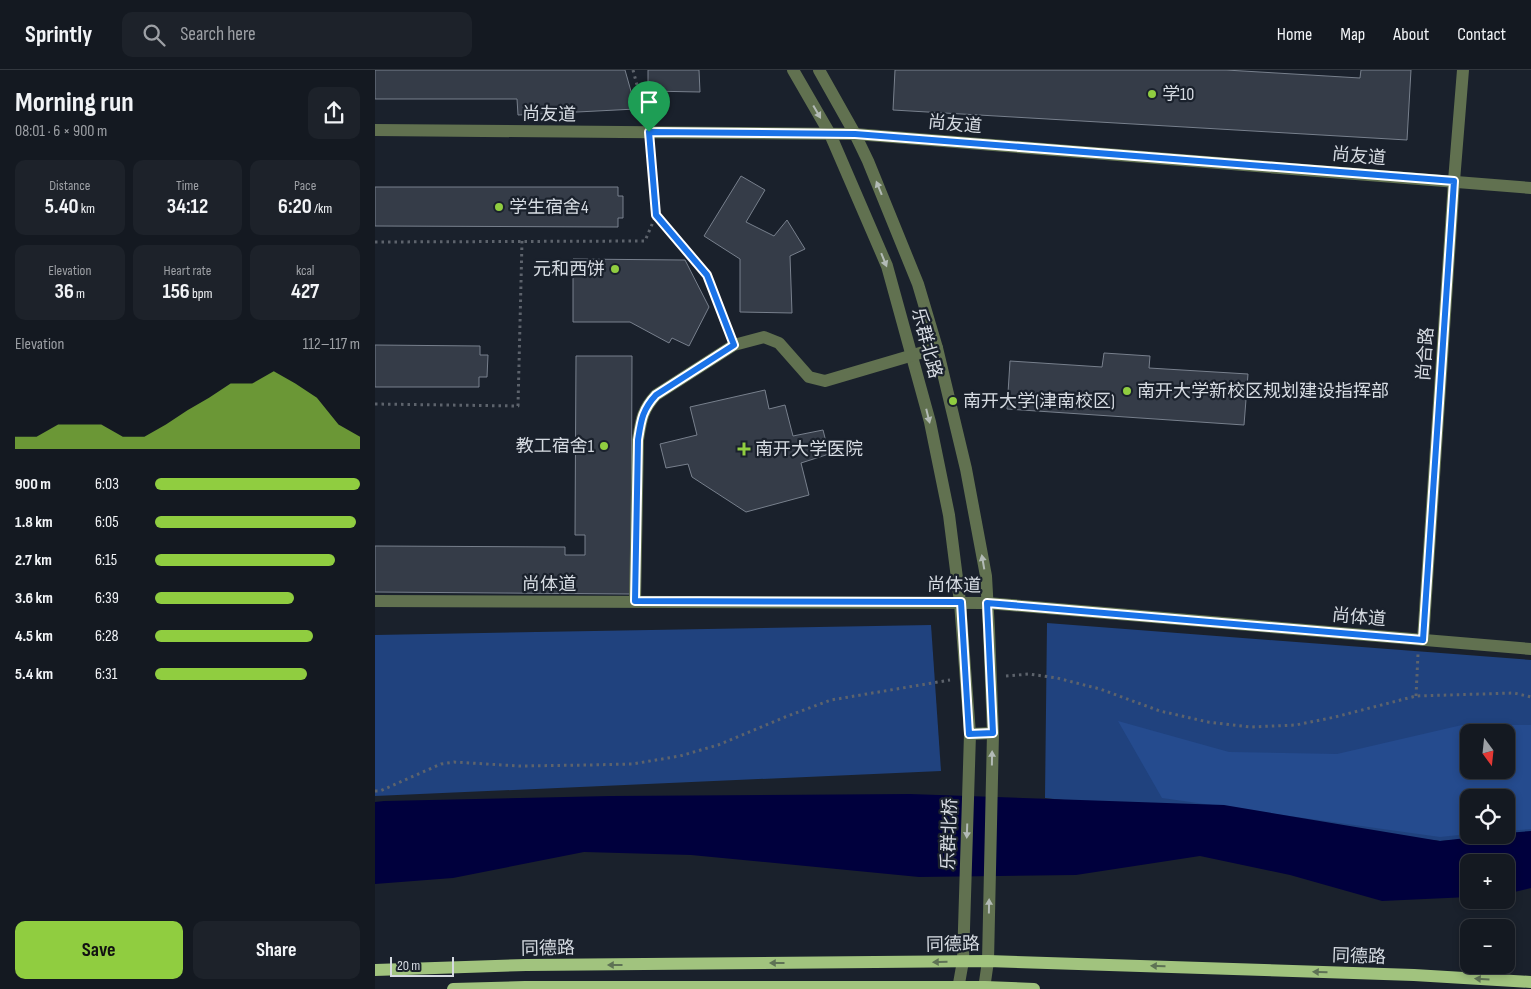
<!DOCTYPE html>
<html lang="en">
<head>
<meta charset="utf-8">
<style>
  :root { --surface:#141921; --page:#1d222a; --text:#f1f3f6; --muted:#9da0a5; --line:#33383f; --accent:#90cd40 }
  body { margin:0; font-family:"Sofia Sans Condensed","Noto Sans SC",sans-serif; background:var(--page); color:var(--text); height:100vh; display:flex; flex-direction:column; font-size:19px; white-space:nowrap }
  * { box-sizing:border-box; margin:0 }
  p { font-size:16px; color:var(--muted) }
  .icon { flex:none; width:28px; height:28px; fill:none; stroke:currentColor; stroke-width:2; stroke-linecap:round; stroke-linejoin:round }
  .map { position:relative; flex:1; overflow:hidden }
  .drawer { display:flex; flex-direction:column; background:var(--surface); width:375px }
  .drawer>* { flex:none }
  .needle { width:32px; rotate:165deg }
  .fabs { position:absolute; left:1085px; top:654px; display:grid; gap:10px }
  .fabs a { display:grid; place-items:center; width:55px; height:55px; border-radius:10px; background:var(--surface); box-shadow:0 2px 8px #0003,0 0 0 1px var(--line); font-size:25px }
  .scale { position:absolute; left:15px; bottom:12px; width:64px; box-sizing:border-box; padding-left:5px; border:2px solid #d6dbe2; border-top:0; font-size:14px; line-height:18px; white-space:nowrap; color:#d6dbe2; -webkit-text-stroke:4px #1a212c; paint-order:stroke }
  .pin { position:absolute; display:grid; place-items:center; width:42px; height:42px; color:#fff; margin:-51px -21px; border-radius:50% 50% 50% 0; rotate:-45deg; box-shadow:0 0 5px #0007 }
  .pin .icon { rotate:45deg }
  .round { display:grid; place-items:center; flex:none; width:52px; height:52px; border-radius:10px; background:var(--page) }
  .summary { display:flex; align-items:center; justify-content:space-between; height:85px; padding:0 15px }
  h1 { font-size:28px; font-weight:700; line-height:38px }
  .metrics { display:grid; grid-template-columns:repeat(3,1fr); gap:8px; height:85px; padding:5px 15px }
  .metrics div { display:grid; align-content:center; border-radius:10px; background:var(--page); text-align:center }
  .metrics b { font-size:21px; font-weight:700 }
  .metrics small { font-size:14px; font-weight:400 }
  .metrics p { font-size:14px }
  .chart { height:140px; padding:10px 15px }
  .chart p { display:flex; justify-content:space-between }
  .chart svg { width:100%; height:90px; margin-top:5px; fill:var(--accent); opacity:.7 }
  .button { display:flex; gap:10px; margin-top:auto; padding:10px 15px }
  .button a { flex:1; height:58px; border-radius:10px; background:var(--accent); color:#111; font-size:20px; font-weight:700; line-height:58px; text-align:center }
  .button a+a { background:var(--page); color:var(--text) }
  ul { padding:0 15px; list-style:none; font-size:16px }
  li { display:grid; grid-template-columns:80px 60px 1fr; align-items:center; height:38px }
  li i { height:12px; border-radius:6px; background:var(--accent) }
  header { display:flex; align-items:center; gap:30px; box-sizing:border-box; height:70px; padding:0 25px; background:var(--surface); border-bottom:1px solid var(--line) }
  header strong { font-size:24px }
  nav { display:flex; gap:28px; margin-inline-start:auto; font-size:18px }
  .search { width:350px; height:45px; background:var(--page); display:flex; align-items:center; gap:12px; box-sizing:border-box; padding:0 18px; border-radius:10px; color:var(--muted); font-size:19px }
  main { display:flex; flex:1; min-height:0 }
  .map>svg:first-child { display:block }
</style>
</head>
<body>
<header>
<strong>Sprintly</strong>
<div class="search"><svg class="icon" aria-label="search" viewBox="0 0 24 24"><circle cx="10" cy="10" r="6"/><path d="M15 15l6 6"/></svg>Search here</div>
<nav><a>Home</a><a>Map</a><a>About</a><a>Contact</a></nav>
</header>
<main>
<section class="drawer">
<div class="summary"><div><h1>Morning run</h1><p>08:01 · 6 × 900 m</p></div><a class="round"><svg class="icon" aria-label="share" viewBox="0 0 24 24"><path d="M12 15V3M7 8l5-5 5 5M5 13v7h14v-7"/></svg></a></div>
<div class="metrics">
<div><p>Distance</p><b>5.40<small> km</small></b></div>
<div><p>Time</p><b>34:12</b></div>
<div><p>Pace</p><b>6:20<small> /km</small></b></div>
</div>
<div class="metrics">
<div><p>Elevation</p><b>36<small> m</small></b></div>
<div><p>Heart rate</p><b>156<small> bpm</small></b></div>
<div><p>kcal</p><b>427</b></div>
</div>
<div class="chart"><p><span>Elevation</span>112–117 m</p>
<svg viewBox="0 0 160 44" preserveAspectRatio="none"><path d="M0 44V38L10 38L20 32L30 32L40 32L50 38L60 38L70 32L80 25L90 19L100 12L110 12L120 6L130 12L140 19L150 32L160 38V44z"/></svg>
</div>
<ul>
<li><b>900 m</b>6:03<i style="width:100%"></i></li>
<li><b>1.8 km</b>6:05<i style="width:98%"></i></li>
<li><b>2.7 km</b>6:15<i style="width:88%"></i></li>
<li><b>3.6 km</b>6:39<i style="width:68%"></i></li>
<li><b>4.5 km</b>6:28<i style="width:77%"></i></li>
<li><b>5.4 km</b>6:31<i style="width:74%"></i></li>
</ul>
<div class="button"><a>Save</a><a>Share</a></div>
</section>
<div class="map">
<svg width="1156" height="919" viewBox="0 0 1156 919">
  <rect width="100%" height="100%" fill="#1a212c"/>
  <g fill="#20427e" fill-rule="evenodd">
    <path d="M672,553L1156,590V765L1065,771L670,728ZM1094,662H1131V700H1094ZM1094,728H1131V765H1094Z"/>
    <polygon points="556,555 566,701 0,726 0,565"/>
  </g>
  <path fill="#254b8e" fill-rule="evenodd" d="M743,651L854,682L962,684L1087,655H1156V759L1131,761V728H1094V764L1065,767L787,728ZM1094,662H1131V700H1094Z"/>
  <polygon fill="#00003d" points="535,724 849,735 1065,771 1118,765 1131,765 1131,763 1156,761 1156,818 1131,824 1131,792 1094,792 1094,827 1007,831 915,805 825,786 701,805 544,807 316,785 209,782 78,808 0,814 0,732 9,731 235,726"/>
  <g fill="#353c48" stroke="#78808d">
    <polygon points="0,0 250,0 261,39 143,45 142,29 0,29"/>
    <polygon points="273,0 324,0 325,22 273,21"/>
    <polygon points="520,0 851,0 985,8 986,0 1036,0 1032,70 518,40"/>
    <polygon points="366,106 390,120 371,152 399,166 412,150 430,179 415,186 417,243 365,242 365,189 329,166"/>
    <polygon points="0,117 243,117 243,126 248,126 248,148 243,148 243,157 0,156"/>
    <polygon points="198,189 310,190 334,237 314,276 297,268 294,273 255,252 198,252"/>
    <polygon points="0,275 105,276 105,285 113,285 112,307 104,307 104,317 0,317"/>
    <polygon points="729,283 775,286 774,298 873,304 869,355 632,339 635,291 727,297"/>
    <polygon points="201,286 257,286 256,524 0,522 0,476 190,477 190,485 210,485 210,465 200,465"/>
    <polygon points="390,320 394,339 410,335 418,366 448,360 454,384 426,393 434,425 371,442 317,407 313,394 291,398 285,374 322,365 315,337"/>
  </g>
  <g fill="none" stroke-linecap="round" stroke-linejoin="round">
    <g stroke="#5d636c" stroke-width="3" stroke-dasharray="2.5 4" stroke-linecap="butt">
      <polyline points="258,0 270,45"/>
      <polyline points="281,145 332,205 353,261"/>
      <polyline points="0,172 270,171 281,145 276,79"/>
      <polyline points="0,334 143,336 147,171"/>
      <polyline points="631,606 654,604 682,608 725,619 785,641 833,652 876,657 921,655 960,647 1041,626 1139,623 1156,627"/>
      <polyline points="1041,626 1043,584"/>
      <polyline points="0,721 5,721 66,694 79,692 144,696 214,695 257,694 305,686 343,675 410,647 456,630 575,610"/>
    </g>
    <g stroke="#617150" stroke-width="12">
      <polyline points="418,0 455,64 512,196 555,352 574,445 585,532 595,664 618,663"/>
      <polyline points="444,0 480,64 493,91 543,214 562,278 591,399 611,506 614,560 618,663 613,891 609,919"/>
      <polyline points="0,60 480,64 1156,118"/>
      <polyline points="0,531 612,533 1156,579"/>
      <path d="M260,531L263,370C266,351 267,340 281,325L359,275L389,267L404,273L434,307L450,311L562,278"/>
      <polyline points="1048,570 1079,111 1088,0"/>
      <polyline points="583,919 588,891 595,664"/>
    </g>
    <g stroke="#a1c37e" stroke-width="12">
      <polyline points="0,900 151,895 613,891 1039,905 1156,912"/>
      <polyline points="78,919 150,917 610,917 659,919"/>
    </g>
  </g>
  <defs><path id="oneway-solid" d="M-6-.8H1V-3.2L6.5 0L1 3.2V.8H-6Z" transform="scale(1.25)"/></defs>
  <g fill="#b3bbb6">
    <use href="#oneway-solid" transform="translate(442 42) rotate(60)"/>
    <use href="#oneway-solid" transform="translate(504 118) rotate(-112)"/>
    <use href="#oneway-solid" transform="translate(509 190) rotate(68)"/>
    <use href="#oneway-solid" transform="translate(553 346) rotate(76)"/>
    <use href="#oneway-solid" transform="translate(608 492) rotate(-100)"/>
    <use href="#oneway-solid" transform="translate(617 688) rotate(-89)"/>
    <use href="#oneway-solid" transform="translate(592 761) rotate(92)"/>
    <use href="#oneway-solid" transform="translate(614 836) rotate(-89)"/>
  </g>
  <g fill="#5e7255">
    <use href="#oneway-solid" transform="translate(565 892) rotate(179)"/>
    <use href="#oneway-solid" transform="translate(402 893) rotate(180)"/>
    <use href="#oneway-solid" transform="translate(240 895) rotate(180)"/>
    <use href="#oneway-solid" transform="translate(783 896) rotate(-178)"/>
    <use href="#oneway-solid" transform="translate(945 902) rotate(-178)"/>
    <use href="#oneway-solid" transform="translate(1107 909) rotate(-176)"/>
  </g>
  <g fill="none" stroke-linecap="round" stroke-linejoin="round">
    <g stroke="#fff" stroke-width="10">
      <path id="route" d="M274,62L480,64L1079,111L1048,570L612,533L618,663L594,664L586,532L260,531L263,370C266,351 267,340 281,325L359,275L332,205L281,145Z"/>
    </g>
    <use href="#route" stroke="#1a73e8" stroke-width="6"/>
  </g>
  <g fill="#90cd40" stroke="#1a212c" stroke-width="2">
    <circle cx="777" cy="24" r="5"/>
    <circle cx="124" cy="137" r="5"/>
    <circle cx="240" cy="199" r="5"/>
    <circle cx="752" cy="321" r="5"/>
    <circle cx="578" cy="331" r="5"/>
    <circle cx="229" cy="376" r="5"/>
    <path d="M366.5 371.5h5v5h5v5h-5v5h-5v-5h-5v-5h5z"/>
  </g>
  <g text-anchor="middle" stroke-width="4.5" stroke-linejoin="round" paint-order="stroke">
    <g font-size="18" fill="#d6dbe2" stroke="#1a212c" text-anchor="start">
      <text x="787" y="30">学10</text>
      <text x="134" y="143">学生宿舍4</text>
      <text x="230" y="205" text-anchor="end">元和西饼</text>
      <text x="762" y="327">南开大学新校区规划建设指挥部</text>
      <text x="588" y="337">南开大学(津南校区)</text>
      <text x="219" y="382" text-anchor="end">教工宿舍1</text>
      <text x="380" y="385">南开大学医院</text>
    </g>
    <g font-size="18" fill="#d6dbe2" stroke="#1a212c">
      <text transform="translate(174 44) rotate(1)" y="6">尚友道</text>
      <text transform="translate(580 54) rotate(5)" y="6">尚友道</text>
      <text transform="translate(984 86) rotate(5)" y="6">尚友道</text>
      <text transform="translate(552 273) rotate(75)" y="6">乐群北路</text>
      <text transform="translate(1050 284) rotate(-86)" y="6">尚合路</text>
      <text x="174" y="520">尚体道</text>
      <text transform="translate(579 515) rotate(1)" y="6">尚体道</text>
      <text transform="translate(984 547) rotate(5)" y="6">尚体道</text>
      <text transform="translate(574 764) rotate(-88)" y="6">乐群北桥</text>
      <text transform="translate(578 874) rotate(-1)" y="6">同德路</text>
      <text transform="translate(173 878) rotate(-1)" y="6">同德路</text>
      <text transform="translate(984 886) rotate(2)" y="6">同德路</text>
    </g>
  </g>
</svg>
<div class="fabs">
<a><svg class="needle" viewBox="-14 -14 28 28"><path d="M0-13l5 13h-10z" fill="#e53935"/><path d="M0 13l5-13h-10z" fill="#9da0a5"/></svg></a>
<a><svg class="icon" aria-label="locate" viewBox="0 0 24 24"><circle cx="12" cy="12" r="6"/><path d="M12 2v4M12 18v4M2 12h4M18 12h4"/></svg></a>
<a>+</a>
<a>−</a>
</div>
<div class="scale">20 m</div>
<div class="pin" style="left:274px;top:62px;background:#1e9e55"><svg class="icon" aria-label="arrive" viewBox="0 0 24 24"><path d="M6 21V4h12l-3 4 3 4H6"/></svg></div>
</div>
</main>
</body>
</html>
